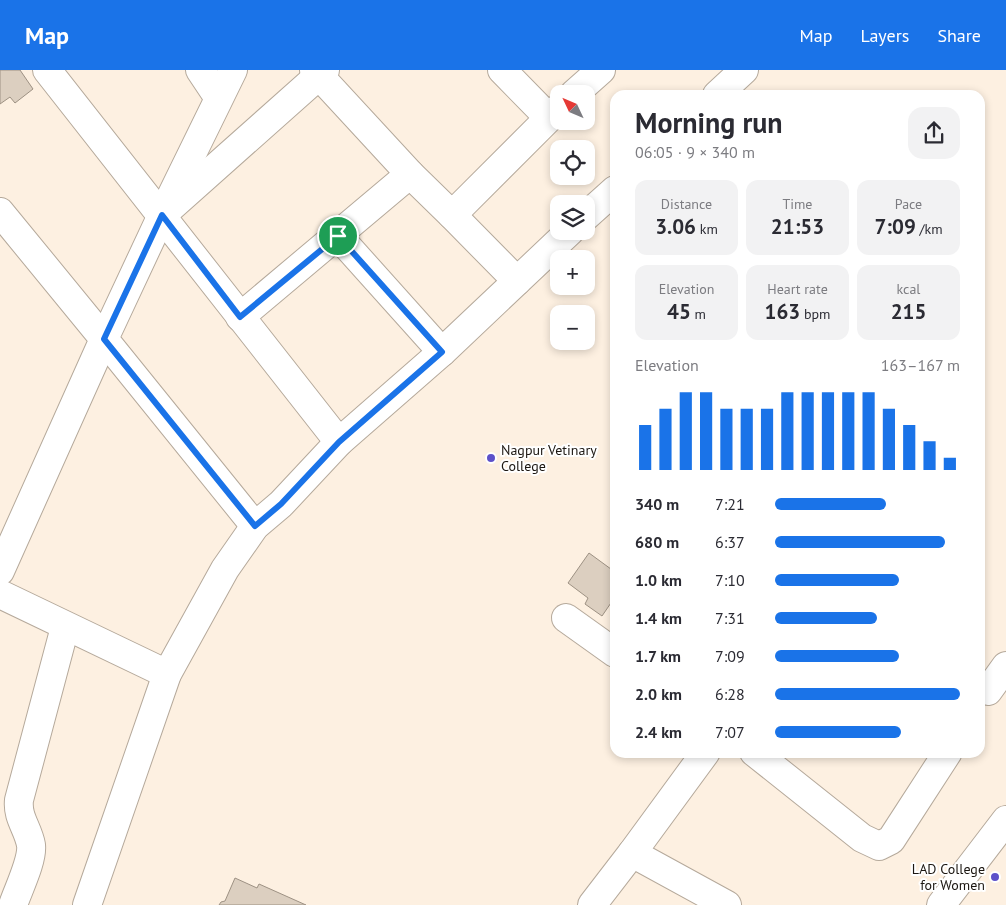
<!DOCTYPE html>
<html lang="en">
<head>
<meta charset="utf-8">
<style>
  :root { --surface:#fff; --page:#f2f2f3; --text:#2b2b33; --muted:#7c7c81; --accent:#1a73e8 }
  body { margin:0; font-family:"PT Sans",sans-serif; background:var(--page); color:var(--text); height:100vh; display:flex; flex-direction:column; font-size:19px; white-space:nowrap }
  * { box-sizing:border-box; margin:0 }
  p { font-size:16px; color:var(--muted) }
  .icon { flex:none; width:28px; height:28px; fill:none; stroke:currentColor; stroke-width:2; stroke-linecap:round; stroke-linejoin:round }
  .map { position:relative; flex:1; overflow:hidden }
  .details { position:absolute; left:610px; top:20px; width:375px; height:668px; display:flex; flex-direction:column; background:var(--surface); border-radius:15px; box-shadow:0 2px 8px #0003 }
  .details>* { flex:none }
  .needle { width:32px; rotate:314deg }
  .tools { position:absolute; left:550px; top:15px; display:grid; gap:10px }
  .tools a { display:grid; place-items:center; width:45px; height:45px; border-radius:10px; background:var(--surface); box-shadow:0 2px 8px #0003; font-size:25px }
  .pin { position:absolute; display:grid; place-items:center; width:42px; height:42px; color:#fff; margin:-21px; border:2px solid #fff; border-radius:50%; box-shadow:0 1px 5px #0007 }
  .round { display:grid; place-items:center; flex:none; width:52px; height:52px; border-radius:15px; background:var(--page) }
  .head { display:flex; align-items:center; justify-content:space-between; height:85px; padding:0 25px }
  h1 { font-size:28px; font-weight:600; line-height:38px }
  .metrics { display:grid; grid-template-columns:repeat(3,1fr); gap:8px; height:85px; padding:5px 25px }
  .metrics div { display:grid; align-content:center; border-radius:12px; background:var(--page); text-align:center }
  .metrics b { font-size:21px; font-weight:600 }
  .metrics small { font-size:14px; font-weight:400 }
  .metrics p { font-size:14px }
  .chart { height:140px; padding:10px 25px }
  .chart p { display:flex; justify-content:space-between }
  .chart svg { width:100%; height:90px; margin-top:5px; stroke:var(--accent); stroke-width:6 }
  ul { padding:0 25px; list-style:none; font-size:16px }
  li { display:grid; grid-template-columns:80px 60px 1fr; align-items:center; height:38px }
  li i { height:12px; border-radius:6px; background:var(--accent) }
  header { display:flex; align-items:center; gap:30px; box-sizing:border-box; height:70px; padding:0 25px; background:var(--accent); color:#fff }
  header strong { font-size:24px }
  nav { display:flex; gap:28px; margin-inline-start:auto; font-size:18px }
  .map>svg:first-child { display:block }
</style>
</head>
<body>
<header>
<strong>Map</strong>
<nav><a>Map</a><a>Layers</a><a>Share</a></nav>
</header>
<div class="map">
<svg width="1006" height="835" viewBox="0 0 1006 835">
  <rect width="100%" height="100%" fill="#fdf0e1"/>
  <g fill="#dccfc0" stroke="#9d9183">
    <polygon points="0,0 20,0 33,19 15,33 10,27 0,34"/>
    <polygon points="589,483 615,502 615,527 602,546 585,534 588,528 568,513"/>
    <polygon points="235,808 257,818 259,814 306,835 219,835 221,832 225,831"/>
  </g>
  <g fill="none" stroke-linecap="round" stroke-linejoin="round">
    <g stroke="#b5a99b" stroke-width="30">
      <g id="minor">
        <polyline points="47,0 339,372"/>
        <polyline points="200,0 218,27"/>
        <polyline points="233,0 162,145 104,269 255,456"/>
        <polyline points="314,0 410,104 452,145 559,38"/>
        <polyline points="502,0 548,47"/>
        <polyline points="574,24 601,0"/>
        <polyline points="717,25 744,0"/>
        <polyline points="171,137 325,0"/>
        <polyline points="0,142 104,269 0,501"/>
        <polyline points="452,145 517,211"/>
        <polyline points="586,146 615,120"/>
        <polyline points="338,166 442,282"/>
        <polyline points="240,247 410,104"/>
        <polyline points="0,524 167,604"/>
        <polyline points="566,548 615,583"/>
        <polyline points="980,616 988,621 1006,596"/>
        <polyline points="706,682 632,783 727,835"/>
        <polyline points="754,682 862,768 879,776 891,770 948,682"/>
        <path d="M13,835C18,820 33,790 31,775C28,758 17,748 19,730L65,557"/>
        <polyline points="87,835 167,604 225,499 255,456 281,434 339,372 442,282 570,161"/>
        <polyline points="592,835 632,783"/>
        <polyline points="941,835 1006,750"/>
      </g>
    </g>
    <use href="#minor" stroke="#fff" stroke-width="28"/>
  </g>
  <g fill="none" stroke-linecap="round" stroke-linejoin="round">
    <g stroke="#fff" stroke-width="10">
      <polygon id="route" points="162,145 240,247 338,166 442,282 339,372 281,434 255,456 104,269"/>
    </g>
    <use href="#route" stroke="#1a73e8" stroke-width="6"/>
  </g>
  <g fill="#5d51c9" stroke="#fff" stroke-width="2">
    <circle cx="491" cy="388" r="5"/>
    <circle cx="995" cy="807" r="5"/>
  </g>
  <g text-anchor="middle" stroke-width="4" stroke-linejoin="round" paint-order="stroke">
    <g font-size="14" fill="#1c1712" stroke="#fff" text-anchor="start">
      <text x="501" y="385">Nagpur Vetinary<tspan x="501" dy="16">College</tspan></text>
      <text x="985" y="804" text-anchor="end">LAD College<tspan x="985" dy="16">for Women</tspan></text>
    </g>
  </g>
</svg>
<div class="tools">
<a><svg class="needle" viewBox="-14 -14 28 28"><path d="M0-13l5 13h-10z" fill="#e53935"/><path d="M0 13l5-13h-10z" fill="#7c7c81"/></svg></a>
<a><svg class="icon" aria-label="locate" viewBox="0 0 24 24"><circle cx="12" cy="12" r="6"/><path d="M12 2v4M12 18v4M2 12h4M18 12h4"/></svg></a>
<a><svg class="icon" aria-label="layers" viewBox="0 0 24 24"><path d="M12 4l9 5-9 5-9-5zM3 14l9 5 9-5"/></svg></a>
<a>+</a>
<a>−</a>
</div>
<div class="pin" style="left:338px;top:166px;background:#1e9e55"><svg class="icon" aria-label="arrive" viewBox="0 0 24 24"><path d="M6 21V4h12l-3 4 3 4H6"/></svg></div>
<section class="details">
<div class="head"><div><h1>Morning run</h1><p>06:05 · 9 × 340 m</p></div><a class="round"><svg class="icon" aria-label="share" viewBox="0 0 24 24"><path d="M12 15V3M7 8l5-5 5 5M5 13v7h14v-7"/></svg></a></div>
<div class="metrics">
<div><p>Distance</p><b>3.06<small> km</small></b></div>
<div><p>Time</p><b>21:53</b></div>
<div><p>Pace</p><b>7:09<small> /km</small></b></div>
</div>
<div class="metrics">
<div><p>Elevation</p><b>45<small> m</small></b></div>
<div><p>Heart rate</p><b>163<small> bpm</small></b></div>
<div><p>kcal</p><b>215</b></div>
</div>
<div class="chart"><p><span>Elevation</span>163–167 m</p>
<svg viewBox="0 0 160 44" preserveAspectRatio="none"><path d="M5 44V22M15 44V14M25 44V6M35 44V6M45 44V14M55 44V14M65 44V14M75 44V6M85 44V6M95 44V6M105 44V6M115 44V6M125 44V14M135 44V22M145 44V30M155 44V38"/></svg>
</div>
<ul>
<li><b>340 m</b>7:21<i style="width:60%"></i></li>
<li><b>680 m</b>6:37<i style="width:92%"></i></li>
<li><b>1.0 km</b>7:10<i style="width:67%"></i></li>
<li><b>1.4 km</b>7:31<i style="width:55%"></i></li>
<li><b>1.7 km</b>7:09<i style="width:67%"></i></li>
<li><b>2.0 km</b>6:28<i style="width:100%"></i></li>
<li><b>2.4 km</b>7:07<i style="width:68%"></i></li>
</ul>
</section>
</div>
</body>
</html>
